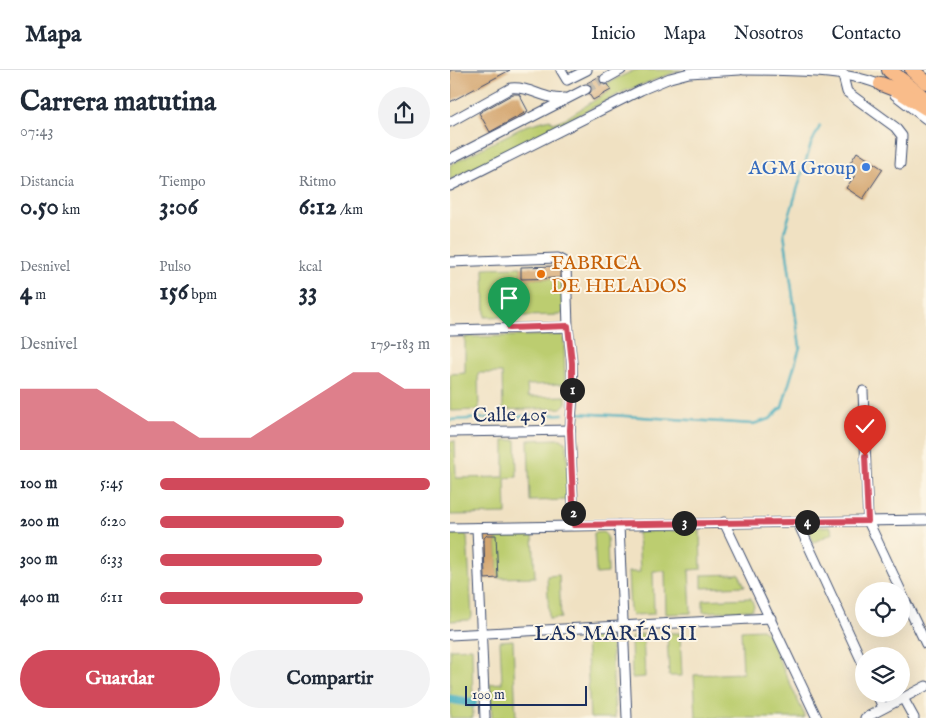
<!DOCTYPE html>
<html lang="es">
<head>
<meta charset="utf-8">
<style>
  :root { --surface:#fff; --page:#f2f2f3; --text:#1f2937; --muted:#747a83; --line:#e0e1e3; --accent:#d1495b }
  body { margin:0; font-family:"IM FELL English",serif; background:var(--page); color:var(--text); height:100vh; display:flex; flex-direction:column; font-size:19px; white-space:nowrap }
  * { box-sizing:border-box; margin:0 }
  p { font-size:16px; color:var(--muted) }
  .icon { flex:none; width:28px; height:28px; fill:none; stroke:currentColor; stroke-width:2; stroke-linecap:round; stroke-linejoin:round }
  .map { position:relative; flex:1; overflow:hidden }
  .sheet { display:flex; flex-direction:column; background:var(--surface); width:450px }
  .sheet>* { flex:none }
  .fabs { position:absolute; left:405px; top:512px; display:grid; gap:10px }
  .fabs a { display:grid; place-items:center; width:55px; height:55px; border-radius:50%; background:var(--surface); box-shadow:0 5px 20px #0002; font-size:25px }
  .scale { position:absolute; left:15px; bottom:12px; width:122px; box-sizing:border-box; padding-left:5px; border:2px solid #1b2f5e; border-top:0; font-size:14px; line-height:18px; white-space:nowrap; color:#1b2f5e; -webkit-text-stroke:4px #fcf5e5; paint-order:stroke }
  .pin { position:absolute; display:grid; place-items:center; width:42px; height:42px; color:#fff; margin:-51px -21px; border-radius:50% 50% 50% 0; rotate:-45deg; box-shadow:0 0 5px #0007 }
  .pin .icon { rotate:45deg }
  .km { position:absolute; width:25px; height:25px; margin:-12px; border-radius:50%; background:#222; color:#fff; font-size:14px; line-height:25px; text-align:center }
  .round { display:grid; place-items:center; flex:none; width:52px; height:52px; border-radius:26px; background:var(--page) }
  .head { display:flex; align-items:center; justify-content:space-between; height:85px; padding:0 20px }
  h1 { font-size:28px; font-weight:700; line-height:38px }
  .stats { display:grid; grid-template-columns:repeat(3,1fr); gap:8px; height:85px; padding:5px 20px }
  .stats div { display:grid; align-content:center }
  .stats b { font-size:25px; font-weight:700 }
  .stats small { font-size:14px; font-weight:400 }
  .stats p { font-size:14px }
  .chart { height:140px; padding:10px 20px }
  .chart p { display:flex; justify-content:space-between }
  .chart svg { width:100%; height:90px; margin-top:5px; fill:var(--accent); opacity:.7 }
  .button { display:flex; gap:10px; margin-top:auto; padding:10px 20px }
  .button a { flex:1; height:58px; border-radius:30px; background:var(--accent); color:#fff; font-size:20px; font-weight:700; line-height:58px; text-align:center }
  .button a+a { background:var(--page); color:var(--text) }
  ul { padding:0 20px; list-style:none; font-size:16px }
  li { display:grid; grid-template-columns:80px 60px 1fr; align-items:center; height:38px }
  li i { height:12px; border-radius:6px; background:var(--accent) }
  header { display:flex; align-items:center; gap:30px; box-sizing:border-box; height:70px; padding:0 25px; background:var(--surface); border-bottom:1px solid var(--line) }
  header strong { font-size:24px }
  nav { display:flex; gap:28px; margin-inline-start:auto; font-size:18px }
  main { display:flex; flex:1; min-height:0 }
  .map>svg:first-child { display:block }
</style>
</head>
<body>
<header>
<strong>Mapa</strong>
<nav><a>Inicio</a><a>Mapa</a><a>Nosotros</a><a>Contacto</a></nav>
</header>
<main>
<section class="sheet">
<div class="head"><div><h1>Carrera matutina</h1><p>07:43</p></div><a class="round"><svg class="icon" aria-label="share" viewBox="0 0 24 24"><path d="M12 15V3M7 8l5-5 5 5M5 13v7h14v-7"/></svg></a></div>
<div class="stats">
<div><p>Distancia</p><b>0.50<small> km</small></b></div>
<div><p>Tiempo</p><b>3:06</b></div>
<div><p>Ritmo</p><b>6:12<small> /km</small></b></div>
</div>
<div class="stats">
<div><p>Desnivel</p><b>4<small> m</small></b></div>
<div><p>Pulso</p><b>156<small> bpm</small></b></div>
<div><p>kcal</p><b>33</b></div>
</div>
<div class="chart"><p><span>Desnivel</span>179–183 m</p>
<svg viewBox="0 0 160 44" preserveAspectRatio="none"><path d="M0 44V14L10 14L20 14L30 14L40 22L50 30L60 30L70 38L80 38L90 38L100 30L110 22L120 14L130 6L140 6L150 14L160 14V44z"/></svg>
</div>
<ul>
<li><b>100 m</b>5:45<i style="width:100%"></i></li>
<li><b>200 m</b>6:20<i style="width:68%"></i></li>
<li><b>300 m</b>6:33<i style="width:60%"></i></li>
<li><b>400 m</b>6:11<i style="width:75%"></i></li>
</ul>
<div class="button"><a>Guardar</a><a>Compartir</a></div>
</section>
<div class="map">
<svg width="476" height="648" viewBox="0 0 476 648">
  <rect width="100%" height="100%" fill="#fcf5e5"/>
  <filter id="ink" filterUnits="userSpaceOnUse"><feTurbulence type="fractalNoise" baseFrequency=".02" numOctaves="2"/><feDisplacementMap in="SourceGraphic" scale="10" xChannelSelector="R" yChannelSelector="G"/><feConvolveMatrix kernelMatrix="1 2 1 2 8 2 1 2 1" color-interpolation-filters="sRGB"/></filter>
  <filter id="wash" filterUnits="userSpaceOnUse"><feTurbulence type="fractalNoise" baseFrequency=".0096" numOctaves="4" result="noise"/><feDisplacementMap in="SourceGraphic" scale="20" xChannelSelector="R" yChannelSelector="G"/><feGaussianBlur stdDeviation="1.12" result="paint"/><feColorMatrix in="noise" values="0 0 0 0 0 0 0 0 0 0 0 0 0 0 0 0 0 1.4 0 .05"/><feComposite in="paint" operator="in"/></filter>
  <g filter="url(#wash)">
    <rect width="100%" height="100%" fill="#f0e1c2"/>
    <g fill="#bccd70" stroke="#6c7e67">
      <polygon points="185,0 231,0 175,21 0,110 0,95 75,56 100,49 103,53 118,47 161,20 157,13"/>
      <polygon points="71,197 71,209 113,208 114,242 110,245 35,247 34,198"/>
      <polygon points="111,265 114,268 115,314 77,315 78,327 116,326 116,333 111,338 53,340 52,303 28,303 29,340 0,341 0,304 15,303 15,267"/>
      <polygon points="111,369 117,374 118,430 80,431 78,370"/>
      <polygon points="54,370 66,370 67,407 55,408 56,444 0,445 0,372 5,371 6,408 54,407"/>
      <polygon points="380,456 383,463 364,472 359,462 360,458"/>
      <polygon points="250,460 251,499 239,500 241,543 216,544 215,501 203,501 204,544 183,545 180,542 178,502 190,502 188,462"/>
      <polygon points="153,462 157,466 158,503 146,504 144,463"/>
      <polygon points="0,463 14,463 17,466 22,547 18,550 0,551"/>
      <polygon points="83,464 85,507 48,508 46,465"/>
      <polygon points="289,504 295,516 252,518 252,505"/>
      <polygon points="109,505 111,548 99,549 97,506"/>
      <polygon points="301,528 304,536 302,540 253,542 253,530"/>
      <polygon points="312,559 316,562 355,646 354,648 246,648 244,605 293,603 291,560"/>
      <polygon points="217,563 230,563 232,606 219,606"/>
      <polygon points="193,564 195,607 182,608 181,568 184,565"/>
      <polygon points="157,566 161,569 165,648 140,648 136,567"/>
      <polygon points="63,570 66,648 42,648 40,614 52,613 50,571"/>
      <polygon points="22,578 23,648 0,648 0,579"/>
    </g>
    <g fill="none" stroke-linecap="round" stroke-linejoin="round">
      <g stroke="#3eabbc" stroke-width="2.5">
        <polyline points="128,343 303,354 320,349 332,337 350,277 334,163 361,74 370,56"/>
        <polyline points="0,350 113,344"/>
      </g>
      <polyline stroke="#3eabbc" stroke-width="9" points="0,629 23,633"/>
    </g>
    <g id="blocks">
      <g fill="#d4a66f">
        <polygon points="0,0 60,0 0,32"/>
        <polygon points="150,6 150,12 154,15 158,14 161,20 143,30 139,24 142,20 142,17 137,13"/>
        <polygon points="63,24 69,24 78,41 40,62 29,43"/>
        <polygon points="407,82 433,99 413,129 396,118 406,104 397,98"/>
        <polygon points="106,196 110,200 110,208 71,209 71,197"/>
        <polygon points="37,465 46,465 48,508 35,509 34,468"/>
      </g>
    </g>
  </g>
  <g filter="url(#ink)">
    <use href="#blocks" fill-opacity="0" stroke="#3b4a6d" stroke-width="1"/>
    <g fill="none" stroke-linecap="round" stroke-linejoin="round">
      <polyline stroke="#c5bdae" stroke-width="9" stroke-dasharray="9 4.5" stroke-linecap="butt" points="136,19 155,9"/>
      <g stroke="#3b4a6d" stroke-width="11">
        <g id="minor">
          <polyline points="111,0 117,10 137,0"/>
          <path d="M294,0C332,0 404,0 434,17"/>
          <polyline points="392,2 397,22 445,57 452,66 450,94"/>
          <polyline points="155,9 171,0"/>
          <polyline points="445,25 476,49"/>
          <path d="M0,52L61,18C80,16 96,31 115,28"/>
          <polyline points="0,89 136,19"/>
          <polyline points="0,116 191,20 220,8 239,3 290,0"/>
          <polyline points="0,192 108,188 114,191 116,196 118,257 122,293 123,326 120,360 124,455"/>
          <polyline points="0,260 118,257"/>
          <polyline points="413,321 418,451 451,521"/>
          <polyline points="0,362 120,360"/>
          <polyline points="274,452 367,648"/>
          <polyline points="348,453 414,596"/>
          <polyline points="169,455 177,648"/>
          <polyline points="0,458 476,450"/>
          <polyline points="27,458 35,648"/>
          <polyline points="451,522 476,574"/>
          <polyline points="0,565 321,548"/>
          <polyline points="427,624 433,638"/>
          <polyline points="453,628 464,648"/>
          <polyline points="415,648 476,616"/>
        </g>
      </g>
      <g stroke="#3b4a6d" stroke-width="16">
        <g id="highway">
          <polyline points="439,0 474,28"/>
          <polyline points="462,0 476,12"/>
          <polyline points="431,14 449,21 476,38"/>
        </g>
      </g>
      <use href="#minor" stroke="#fff" stroke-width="9"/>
      <use href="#highway" stroke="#f9bc8a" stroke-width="14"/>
    </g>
  </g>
  <g fill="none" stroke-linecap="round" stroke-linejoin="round" filter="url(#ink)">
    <g stroke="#fff" stroke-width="10">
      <polyline id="route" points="59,258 118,256 122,293 122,326 120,360 124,455 418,451 415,386"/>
    </g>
    <use href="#route" stroke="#d1495b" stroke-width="6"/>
  </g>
  <circle fill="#3f7fe0" stroke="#fcf5e5" stroke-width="2" cx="416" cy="97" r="5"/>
  <circle fill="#e8710a" stroke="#fcf5e5" stroke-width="2" cx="91" cy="204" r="5"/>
  <g text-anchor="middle" stroke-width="4" stroke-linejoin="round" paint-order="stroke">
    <g font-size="20" fill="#366cbe" stroke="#fcf5e5" text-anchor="end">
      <text x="406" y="104">AGM Group</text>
    </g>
    <g font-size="20" fill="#c56008" stroke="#fcf5e5" text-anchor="start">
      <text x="101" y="199">FABRICA<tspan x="101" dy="23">DE HELADOS</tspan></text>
    </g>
    <g font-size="20" fill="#1b2f5e" stroke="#fcf5e5">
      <text transform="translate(60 344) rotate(-1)" y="7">Calle 405</text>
    </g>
    <g font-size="21" letter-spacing="1" fill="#1b2f5e" stroke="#fcf5e5">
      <text x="166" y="570">LAS MARÍAS II</text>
    </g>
  </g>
</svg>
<div class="fabs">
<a><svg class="icon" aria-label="locate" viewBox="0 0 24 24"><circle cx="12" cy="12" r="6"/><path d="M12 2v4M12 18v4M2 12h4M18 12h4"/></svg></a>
<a><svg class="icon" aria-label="layers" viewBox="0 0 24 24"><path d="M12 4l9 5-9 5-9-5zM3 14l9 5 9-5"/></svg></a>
</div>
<div class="scale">100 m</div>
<div class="pin" style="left:59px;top:258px;background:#1e9e55"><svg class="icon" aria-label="arrive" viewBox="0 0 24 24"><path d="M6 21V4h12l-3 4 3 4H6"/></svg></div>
<div class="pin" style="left:415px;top:386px;background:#d93025"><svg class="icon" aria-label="check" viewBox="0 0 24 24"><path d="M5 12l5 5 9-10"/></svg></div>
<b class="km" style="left:122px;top:320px">1</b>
<b class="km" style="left:123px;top:443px">2</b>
<b class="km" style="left:234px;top:453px">3</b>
<b class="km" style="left:357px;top:452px">4</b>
</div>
</main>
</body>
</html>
